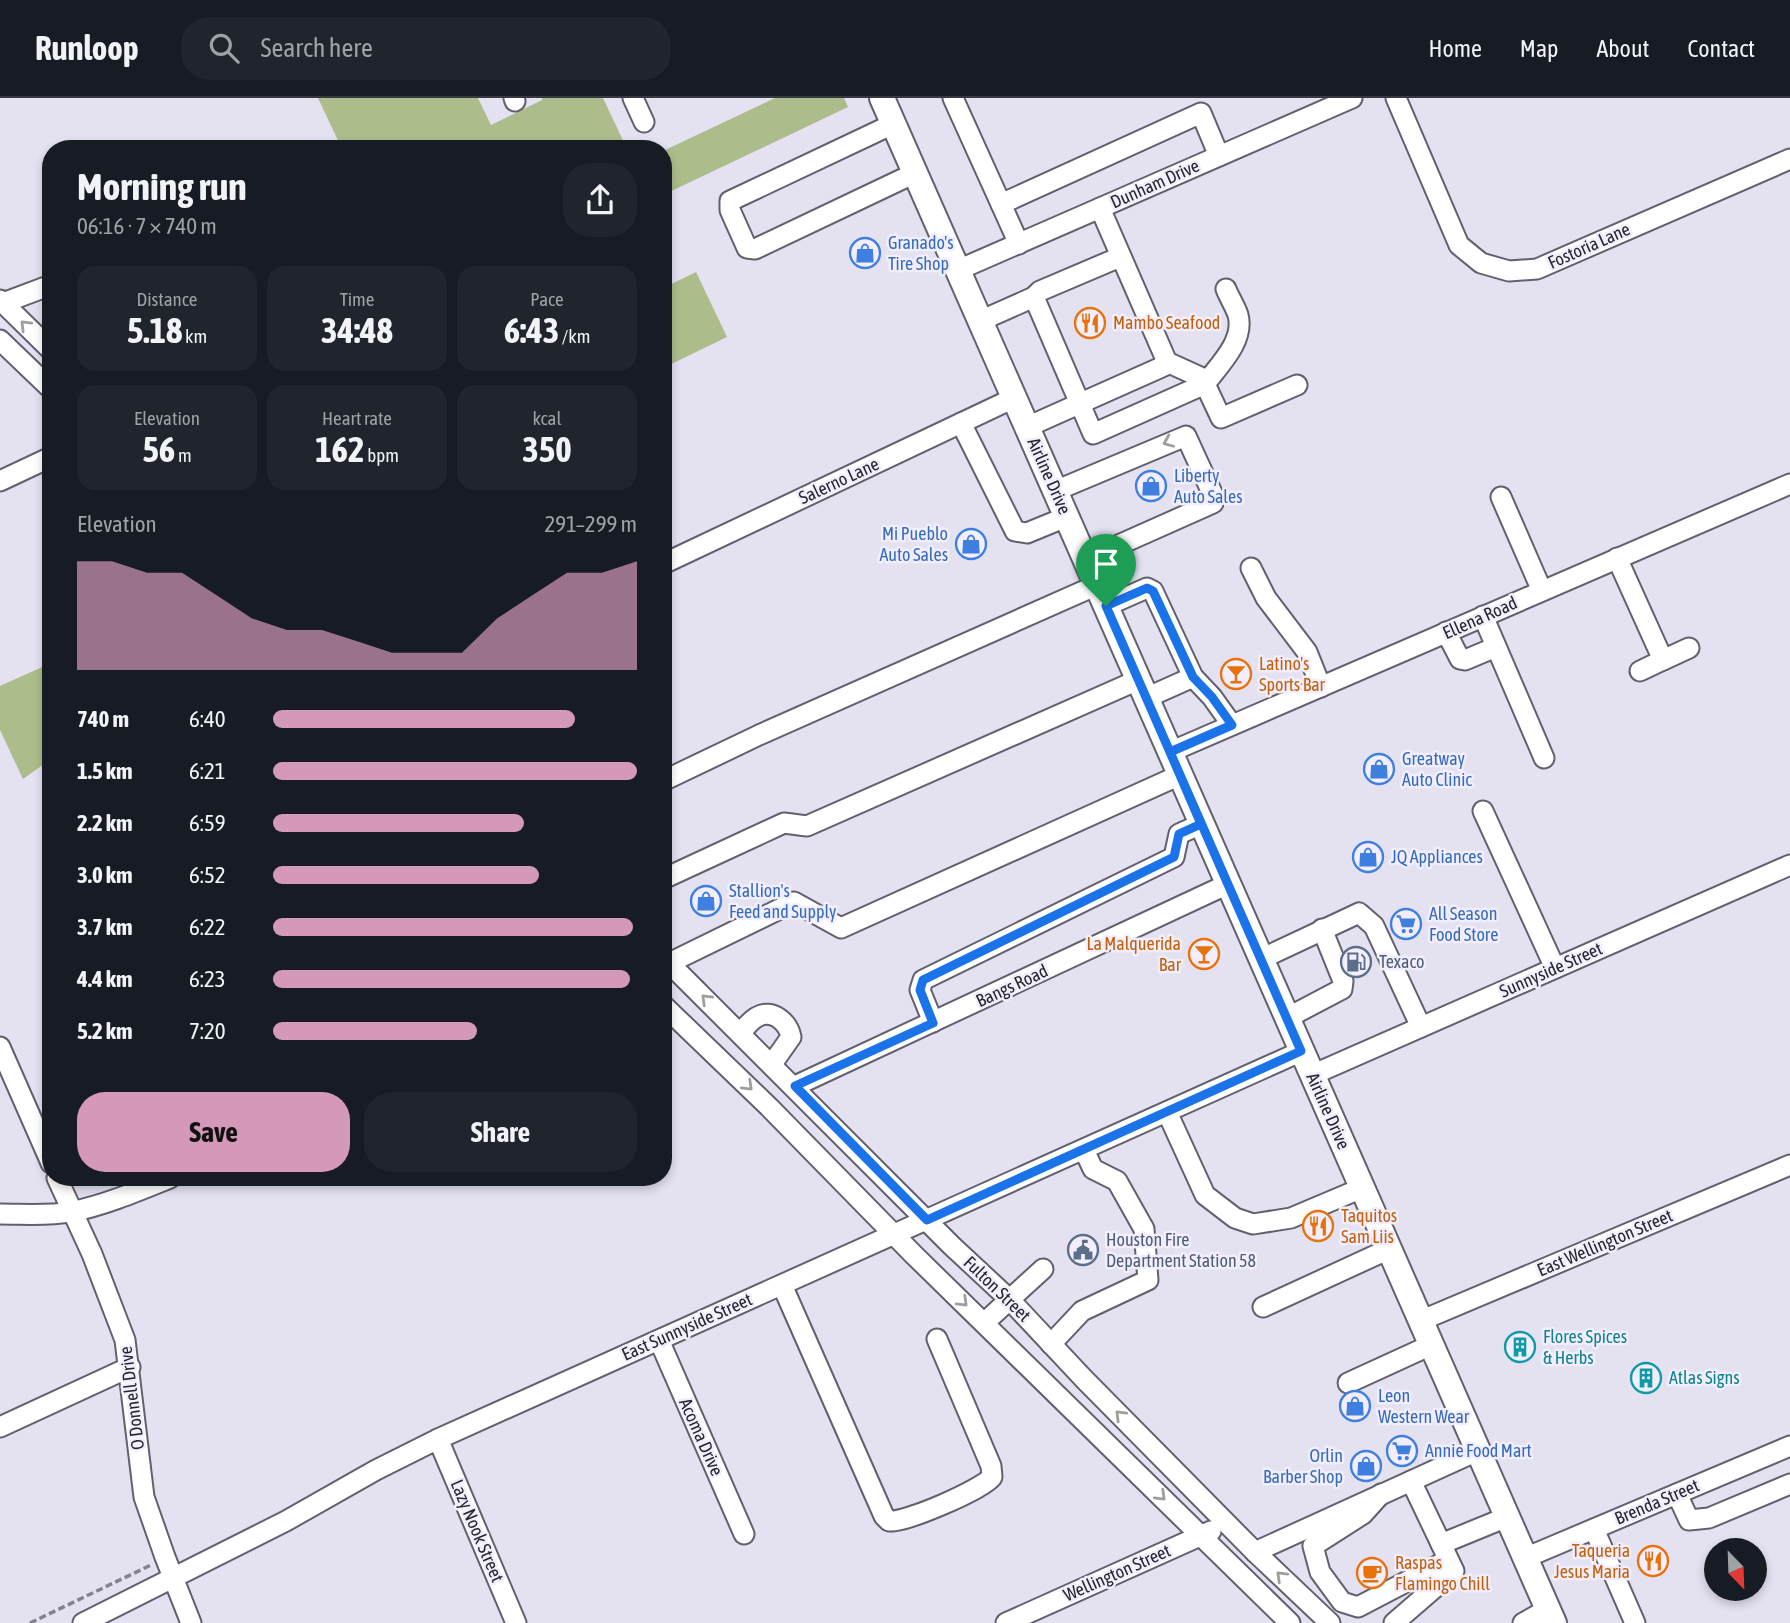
<!DOCTYPE html>
<html lang="en">
<head>
<meta charset="utf-8">
<style>
  :root { --surface:#171b24; --page:#20242c; --text:#f1f3f6; --muted:#9ea1a6; --line:#363941; --accent:#d498b9 }
  body { margin:0; font-family:"Asap Condensed",sans-serif; background:var(--page); color:var(--text); height:100vh; display:flex; flex-direction:column; font-size:26px; white-space:nowrap }
  * { box-sizing:border-box; margin:0 }
  p { font-size:23px; color:var(--muted) }
  .icon { flex:none; width:38px; height:38px; fill:none; stroke:currentColor; stroke-width:2; stroke-linecap:round; stroke-linejoin:round }
  .map { position:relative; flex:1; overflow:hidden }
  .panel { position:absolute; left:42px; top:42px; width:630px; height:1046px; display:flex; flex-direction:column; background:var(--surface); border-radius:28px; box-shadow:0 4px 10px #0003 }
  .panel>* { flex:none }
  .needle { width:46px; rotate:157deg }
  .controls { position:absolute; left:1704px; top:1440px; display:grid; gap:14px }
  .controls a { display:grid; place-items:center; width:63px; height:63px; border-radius:50%; background:var(--surface); box-shadow:0 4px 10px #0003; font-size:35px }
  .pin { position:absolute; display:grid; place-items:center; width:60px; height:60px; color:#fff; margin:-72px -30px; border-radius:50% 50% 50% 0; rotate:-45deg; box-shadow:0 0 7px #0007 }
  .pin .icon { rotate:45deg }
  .round { display:grid; place-items:center; flex:none; width:74px; height:74px; border-radius:28px; background:var(--page) }
  .head { display:flex; align-items:center; justify-content:space-between; height:119px; padding:0 35px }
  h1 { font-size:38px; font-weight:700; line-height:52px }
  .stats { display:grid; grid-template-columns:repeat(3,1fr); gap:10px; height:119px; padding:7px 35px }
  .stats div { display:grid; align-content:center; border-radius:18px; background:var(--page); text-align:center }
  .stats b { font-size:35px; font-weight:700 }
  .stats small { font-size:19px; font-weight:400 }
  .stats p { font-size:19px }
  .chart { height:196px; padding:14px 35px }
  .chart p { display:flex; justify-content:space-between }
  .chart svg { width:100%; height:126px; margin-top:7px; fill:var(--accent); opacity:.7 }
  .button { display:flex; gap:14px; margin-top:auto; padding:14px 35px }
  .button a { flex:1; height:80px; border-radius:28px; background:var(--accent); color:#111; font-size:28px; font-weight:700; line-height:80px; text-align:center }
  .button a+a { background:var(--page); color:var(--text) }
  ul { padding:0 35px; list-style:none; font-size:23px }
  li { display:grid; grid-template-columns:112px 84px 1fr; align-items:center; height:52px }
  li i { height:18px; border-radius:9px; background:var(--accent) }
  header { display:flex; align-items:center; gap:42px; box-sizing:border-box; height:98px; padding:0 35px; background:var(--surface); border-bottom:2px solid var(--line) }
  header strong { font-size:33px }
  nav { display:flex; gap:38px; margin-inline-start:auto; font-size:24px }
  .search { width:490px; height:63px; background:var(--page); display:flex; align-items:center; gap:18px; box-sizing:border-box; padding:0 24px; border-radius:28px; color:var(--muted); font-size:26px }
  .map>svg:first-child { display:block }
</style>
</head>
<body>
<header>
<strong>Runloop</strong>
<div class="search"><svg class="icon" aria-label="search" viewBox="0 0 24 24"><circle cx="10" cy="10" r="6"/><path d="M15 15l6 6"/></svg>Search here</div>
<nav><a>Home</a><a>Map</a><a>About</a><a>Contact</a></nav>
</header>
<div class="map">
<svg width="1790" height="1525" viewBox="0 0 1790 1525">
  <rect width="100%" height="100%" fill="#e4e1f1"/>
  <g fill="#acbd8b">
    <polygon points="318,0 478,0 491,27 542,2 542,0 603,0 627,51 342,51"/>
    <polygon points="775,0 844,0 848,9 663,97 663,53"/>
    <polygon points="696,174 727,239 663,270 663,190"/>
    <polygon points="51,565 51,661 23,681 0,632 0,588"/>
  </g>
  <g fill="none" stroke-linecap="round" stroke-linejoin="round">
    <g stroke="#63606e" stroke-width="23">
      <g id="minor">
        <polyline points="514,0 515,3"/>
        <polyline points="633,0 644,24"/>
        <polyline points="953,0 1001,106"/>
        <polyline points="1396,0 1459,147 1481,165 1509,173 1537,171 1790,61"/>
        <polyline points="893,26 730,103 730,112 747,150 755,151 915,75"/>
        <path d="M1100,110L1167,264L1200,279L1205,286C1219,267 1245,243 1238,217C1235,208 1229,199 1226,191"/>
        <polyline points="1019,146 1001,106 1201,15 1219,58"/>
        <polyline points="1120,159 1040,193 1034,199 1093,336 1205,286 1221,320 1297,287"/>
        <polyline points="958,172 1352,0"/>
        <polyline points="0,202 51,252"/>
        <polyline points="3,205 51,187"/>
        <polyline points="980,223 1034,199"/>
        <polyline points="0,242 51,291"/>
        <polyline points="961,325 1015,433 1027,435 1066,419"/>
        <polyline points="1027,329 1164,268 1167,264"/>
        <polyline points="0,383 51,359"/>
        <polyline points="1055,393 1186,338 1213,397 1213,405 1085,462"/>
        <polyline points="1501,399 1542,493"/>
        <polyline points="1617,460 1663,562 1640,573"/>
        <polyline points="663,466 1014,300"/>
        <polyline points="1251,470 1266,500 1307,554 1321,589"/>
        <polyline points="1106,508 1147,490 1153,493 1193,579 1212,599 1232,627"/>
        <polyline points="1483,518 1544,660"/>
        <polyline points="1446,534 1460,561 1465,562 1496,549"/>
        <polyline points="1663,562 1689,550"/>
        <polyline points="1146,600 1193,579"/>
        <polyline points="1170,654 1790,386"/>
        <polyline points="663,683 759,637 1097,487"/>
        <polyline points="1483,713 1555,870"/>
        <polyline points="663,781 784,725 807,728 1138,582"/>
        <polyline points="663,859 952,1148 1009,1201 1084,1281 1255,1454 1330,1525"/>
        <polyline points="1261,861 1359,815 1374,828 1421,929"/>
        <polyline points="663,868 794,804 841,830 1180,677"/>
        <polyline points="663,907 769,1009 914,1157 1290,1525"/>
        <polyline points="1287,920 1342,891 1343,883 1322,831"/>
        <polyline points="933,924 920,892 923,882 1174,759 1179,736 1201,726"/>
        <path d="M740,935C745,930 751,922 757,919C772,910 788,924 791,939L772,966"/>
        <polyline points="0,949 51,1065"/>
        <polyline points="1312,977 1790,767"/>
        <polyline points="795,988 1228,786"/>
        <polyline points="1167,1014 1205,1097 1235,1120 1253,1126 1291,1120 1362,1090"/>
        <polyline points="57,1080 92,1156 125,1242 144,1399 165,1459 191,1525"/>
        <path d="M0,1116C24,1116 48,1118 71,1114C105,1107 138,1093 170,1080"/>
        <path d="M782,1187L884,1418L889,1423C905,1425 981,1392 992,1379L991,1368L937,1241"/>
        <polyline points="1263,1209 1389,1151"/>
        <polyline points="1420,1223 1790,1067"/>
        <polyline points="984,1225 1043,1171"/>
        <polyline points="659,1242 744,1436"/>
        <polyline points="1051,1246 1082,1213 1148,1182 1144,1131 1117,1083 1093,1071 1084,1052"/>
        <polyline points="1348,1285 1431,1247"/>
        <polyline points="0,1329 130,1269"/>
        <polyline points="438,1341 516,1525"/>
        <polyline points="1381,1396 1363,1416 1313,1448 1320,1474 1342,1504 1358,1509 1448,1462"/>
        <polyline points="1677,1396 1689,1422 1709,1420 1790,1386"/>
        <polyline points="1594,1431 1635,1525"/>
        <polyline points="1441,1446 1507,1419"/>
        <polyline points="1255,1454 1477,1353"/>
        <polyline points="1525,1460 1790,1348"/>
        <polyline points="83,1525 286,1423 376,1372 438,1341 1302,953"/>
        <polyline points="1006,1525 1211,1433"/>
        <polyline points="1394,1525 1454,1473 1411,1383"/>
        <polyline points="1523,1525 1548,1511"/>
      </g>
    </g>
    <g stroke="#63606e" stroke-width="28">
      <polyline id="major" points="882,0 1554,1525"/>
    </g>
    <polyline stroke="#84828d" stroke-width="3.5" stroke-dasharray="7 3.5" stroke-linecap="butt" points="30,1525 151,1467"/>
    <use href="#minor" stroke="#fff" stroke-width="19"/>
    <use href="#major" stroke="#fff" stroke-width="24"/>
  </g>
  <defs><path id="oneway-chevron" d="M-2-3.5L2.5 0L-2 3.5" fill="none" stroke-width="1.6" stroke-linecap="round" stroke-linejoin="round" transform="scale(1.75)"/></defs>
  <g stroke="#9e9da0">
    <use href="#oneway-chevron" transform="translate(25 227) rotate(-135)"/>
    <use href="#oneway-chevron" transform="translate(1168 344) rotate(157)"/>
    <use href="#oneway-chevron" transform="translate(706 901) rotate(-136)"/>
    <use href="#oneway-chevron" transform="translate(748 988) rotate(44)"/>
    <use href="#oneway-chevron" transform="translate(963 1204) rotate(44)"/>
    <use href="#oneway-chevron" transform="translate(1120 1317) rotate(-135)"/>
    <use href="#oneway-chevron" transform="translate(1161 1398) rotate(44)"/>
    <use href="#oneway-chevron" transform="translate(1281 1478) rotate(-136)"/>
  </g>
  <g fill="none" stroke-linecap="round" stroke-linejoin="round">
    <g stroke="#fff" stroke-width="14">
      <path id="route" d="M1106,508C1171,657 1236,805 1301,953L927,1122L795,988L933,925L920,892L923,882L1174,759L1179,736L1201,726L1170,654L1232,627L1212,599L1193,579L1153,493L1147,490L1106,508"/>
    </g>
    <use href="#route" stroke="#1a73e8" stroke-width="9"/>
  </g>
  <defs>
    <g id="shop-ring" transform="scale(1.575)"><circle r="9.5" fill="#f2eefe" stroke="#3f7fe0" stroke-width="1.5"/><path d="M-5-2.5h2.3a2.7 3.5 0 0 1 5.4 0H5L5.5 6h-11ZM-1.5-2.5h3a1.5 2.3 0 0 0-3 0Z" fill="#3f7fe0"/></g>
    <g id="restaurant-ring" transform="scale(1.575)"><circle r="9.5" fill="#f2eefe" stroke="#e8710a" stroke-width="1.5"/><path d="M-5-6h1v4h1v-4h1v4h1v-4h1v5L-1.5 .5V6h-2V.5L-5-1ZM5-6V6H3V1.5H1.5Q1.5-4 5-6Z" fill="#e8710a"/></g>
    <g id="bar-ring" transform="scale(1.575)"><circle r="9.5" fill="#f2eefe" stroke="#e8710a" stroke-width="1.5"/><path d="M-6-5H6L.8 .8V4.5H3.5V6h-7V4.5H-.8V.8Z" fill="#e8710a"/></g>
    <g id="supermarket-ring" transform="scale(1.575)"><circle r="9.5" fill="#f2eefe" stroke="#3f7fe0" stroke-width="1.5"/><path d="M-6-5.5h2.5l.6 2H6L4.5 2H-2.5L-4.4-4H-6ZM-1.5 3.2a1.3 1.3 0 1 0 .1 0ZM3 3.2a1.3 1.3 0 1 0 .1 0Z" fill="#3f7fe0"/></g>
    <g id="fuel-ring" transform="scale(1.575)"><circle r="9.5" fill="#f2eefe" stroke="#5c6f8a" stroke-width="1.5"/><path d="M-5.5-6h7V0h2V4h1.3V-2.5L3-4.5l.8-.8L6-3V5H2.5V1h-1V6h-7ZM-4.2-4.7v3.2H.2V-4.7Z" fill="#5c6f8a"/></g>
    <g id="civic-ring" transform="scale(1.575)"><circle r="9.5" fill="#f2eefe" stroke="#5c6f8a" stroke-width="1.5"/><path d="M-.6-6.5H3V-4.5H.6V-3L4-1V1h2V6H-6V1h2V-1L-.6-3ZM-1.2 2.5V6h2.4V2.5Z" fill="#5c6f8a"/></g>
    <g id="building-ring" transform="scale(1.575)"><circle r="9.5" fill="#f2eefe" stroke="#0f9aa8" stroke-width="1.5"/><path d="M-4-6H4V6H1V3H-1V6H-4ZM-2.5-4.3h1.7v1.8h-1.7ZM.8-4.3h1.7v1.8H.8ZM-2.5-1h1.7V.8h-1.7ZM.8-1h1.7V.8H.8Z" fill="#0f9aa8"/></g>
    <g id="cafe-ring" transform="scale(1.575)"><circle r="9.5" fill="#f2eefe" stroke="#e8710a" stroke-width="1.5"/><path d="M-5.5-4.5H6V0H3Q3 3.5 0 3.5H-2.5Q-5.5 3.5-5.5 0ZM3-3.2v2h1.7v-2ZM-6 4.5H4V6H-6Z" fill="#e8710a"/></g>
  </defs>
  <g fill-rule="evenodd">
    <use href="#shop-ring" x="865" y="155"/>
    <use href="#restaurant-ring" x="1090" y="225"/>
    <use href="#shop-ring" x="1151" y="388"/>
    <use href="#shop-ring" x="971" y="446"/>
    <use href="#bar-ring" x="1236" y="576"/>
    <use href="#shop-ring" x="1379" y="671"/>
    <use href="#shop-ring" x="1368" y="759"/>
    <use href="#shop-ring" x="706" y="803"/>
    <use href="#supermarket-ring" x="1406" y="826"/>
    <use href="#bar-ring" x="1204" y="856"/>
    <use href="#fuel-ring" x="1356" y="864"/>
    <use href="#restaurant-ring" x="1318" y="1128"/>
    <use href="#civic-ring" x="1083" y="1152"/>
    <use href="#building-ring" x="1520" y="1249"/>
    <use href="#building-ring" x="1646" y="1280"/>
    <use href="#shop-ring" x="1355" y="1308"/>
    <use href="#supermarket-ring" x="1402" y="1353"/>
    <use href="#shop-ring" x="1366" y="1368"/>
    <use href="#restaurant-ring" x="1653" y="1463"/>
    <use href="#cafe-ring" x="1372" y="1475"/>
  </g>
  <g text-anchor="middle" stroke-width="5" stroke-linejoin="round" paint-order="stroke">
    <g font-size="18" fill="#27262c" stroke="#f2eefe">
      <text transform="translate(1155 86) rotate(-24)" y="6">Dunham Drive</text>
      <text transform="translate(1589 148) rotate(-24)" y="6">Fostoria Lane</text>
      <text transform="translate(1049 378) rotate(66)" y="6">Airline Drive</text>
      <text transform="translate(839 383) rotate(-25)" y="6">Salerno Lane</text>
      <text transform="translate(1480 520) rotate(-24)" y="6">Ellena Road</text>
      <text transform="translate(1551 872) rotate(-24)" y="6">Sunnyside Street</text>
      <text transform="translate(1012 888) rotate(-25)" y="6">Bangs Road</text>
      <text transform="translate(1328 1013) rotate(66)" y="6">Airline Drive</text>
      <text transform="translate(1605 1145) rotate(-23)" y="6">East Wellington Street</text>
      <text transform="translate(997 1191) rotate(44)" y="6">Fulton Street</text>
      <text transform="translate(687 1229) rotate(-24)" y="6">East Sunnyside Street</text>
      <text transform="translate(132 1300) rotate(-97)" y="6">O Donnell Drive</text>
      <text transform="translate(701 1339) rotate(66)" y="6">Acoma Drive</text>
      <text transform="translate(1657 1404) rotate(-23)" y="6">Brenda Street</text>
      <text transform="translate(477 1433) rotate(67)" y="6">Lazy Nook Street</text>
      <text transform="translate(1117 1475) rotate(-24)" y="6">Wellington Street</text>
    </g>
    <g font-size="18" fill="#366cbe" stroke="#f2eefe" text-anchor="start">
      <text x="888" y="151">Granado's<tspan x="888" dy="21">Tire Shop</tspan></text>
      <text x="1174" y="384">Liberty<tspan x="1174" dy="21">Auto Sales</tspan></text>
      <text x="948" y="442" text-anchor="end">Mi Pueblo<tspan x="948" dy="21">Auto Sales</tspan></text>
      <text x="1402" y="667">Greatway<tspan x="1402" dy="21">Auto Clinic</tspan></text>
      <text x="1391" y="765">JQ Appliances</text>
      <text x="729" y="799">Stallion's<tspan x="729" dy="21">Feed and Supply</tspan></text>
      <text x="1429" y="822">All Season<tspan x="1429" dy="21">Food Store</tspan></text>
      <text x="1378" y="1304">Leon<tspan x="1378" dy="21">Western Wear</tspan></text>
      <text x="1425" y="1359">Annie Food Mart</text>
      <text x="1343" y="1364" text-anchor="end">Orlin<tspan x="1343" dy="21">Barber Shop</tspan></text>
    </g>
    <g font-size="18" fill="#c56008" stroke="#f2eefe" text-anchor="start">
      <text x="1113" y="231">Mambo Seafood</text>
      <text x="1259" y="572">Latino's<tspan x="1259" dy="21">Sports Bar</tspan></text>
      <text x="1181" y="852" text-anchor="end">La Malquerida<tspan x="1181" dy="21">Bar</tspan></text>
      <text x="1341" y="1124">Taquitos<tspan x="1341" dy="21">Sam Liis</tspan></text>
      <text x="1630" y="1459" text-anchor="end">Taqueria<tspan x="1630" dy="21">Jesus Maria</tspan></text>
      <text x="1395" y="1471">Raspas<tspan x="1395" dy="21">Flamingo Chill</tspan></text>
    </g>
    <g font-size="18" fill="#4e5e75" stroke="#f2eefe" text-anchor="start">
      <text x="1379" y="870">Texaco</text>
      <text x="1106" y="1148">Houston Fire<tspan x="1106" dy="21">Department Station 58</tspan></text>
    </g>
    <g font-size="18" fill="#0d838f" stroke="#f2eefe" text-anchor="start">
      <text x="1543" y="1245">Flores Spices<tspan x="1543" dy="21">&amp; Herbs</tspan></text>
      <text x="1669" y="1286">Atlas Signs</text>
    </g>
  </g>
</svg>
<div class="controls">
<a><svg class="needle" viewBox="-14 -14 28 28"><path d="M0-13l5 13h-10z" fill="#e53935"/><path d="M0 13l5-13h-10z" fill="#9ea1a6"/></svg></a>
</div>
<div class="pin" style="left:1106px;top:508px;background:#1e9e55"><svg class="icon" aria-label="arrive" viewBox="0 0 24 24"><path d="M6 21V4h12l-3 4 3 4H6"/></svg></div>
<section class="panel">
<div class="head"><div><h1>Morning run</h1><p>06:16 · 7 × 740 m</p></div><a class="round"><svg class="icon" aria-label="share" viewBox="0 0 24 24"><path d="M12 15V3M7 8l5-5 5 5M5 13v7h14v-7"/></svg></a></div>
<div class="stats">
<div><p>Distance</p><b>5.18<small> km</small></b></div>
<div><p>Time</p><b>34:48</b></div>
<div><p>Pace</p><b>6:43<small> /km</small></b></div>
</div>
<div class="stats">
<div><p>Elevation</p><b>56<small> m</small></b></div>
<div><p>Heart rate</p><b>162<small> bpm</small></b></div>
<div><p>kcal</p><b>350</b></div>
</div>
<div class="chart"><p><span>Elevation</span>291–299 m</p>
<svg viewBox="0 0 160 44" preserveAspectRatio="none"><path d="M0 44V6L10 6L20 10L30 10L40 18L50 26L60 30L70 30L80 34L90 38L100 38L110 38L120 26L130 18L140 10L150 10L160 6V44z"/></svg>
</div>
<ul>
<li><b>740 m</b>6:40<i style="width:83%"></i></li>
<li><b>1.5 km</b>6:21<i style="width:100%"></i></li>
<li><b>2.2 km</b>6:59<i style="width:69%"></i></li>
<li><b>3.0 km</b>6:52<i style="width:73%"></i></li>
<li><b>3.7 km</b>6:22<i style="width:99%"></i></li>
<li><b>4.4 km</b>6:23<i style="width:98%"></i></li>
<li><b>5.2 km</b>7:20<i style="width:56%"></i></li>
</ul>
<div class="button"><a>Save</a><a>Share</a></div>
</section>
</div>
</body>
</html>
